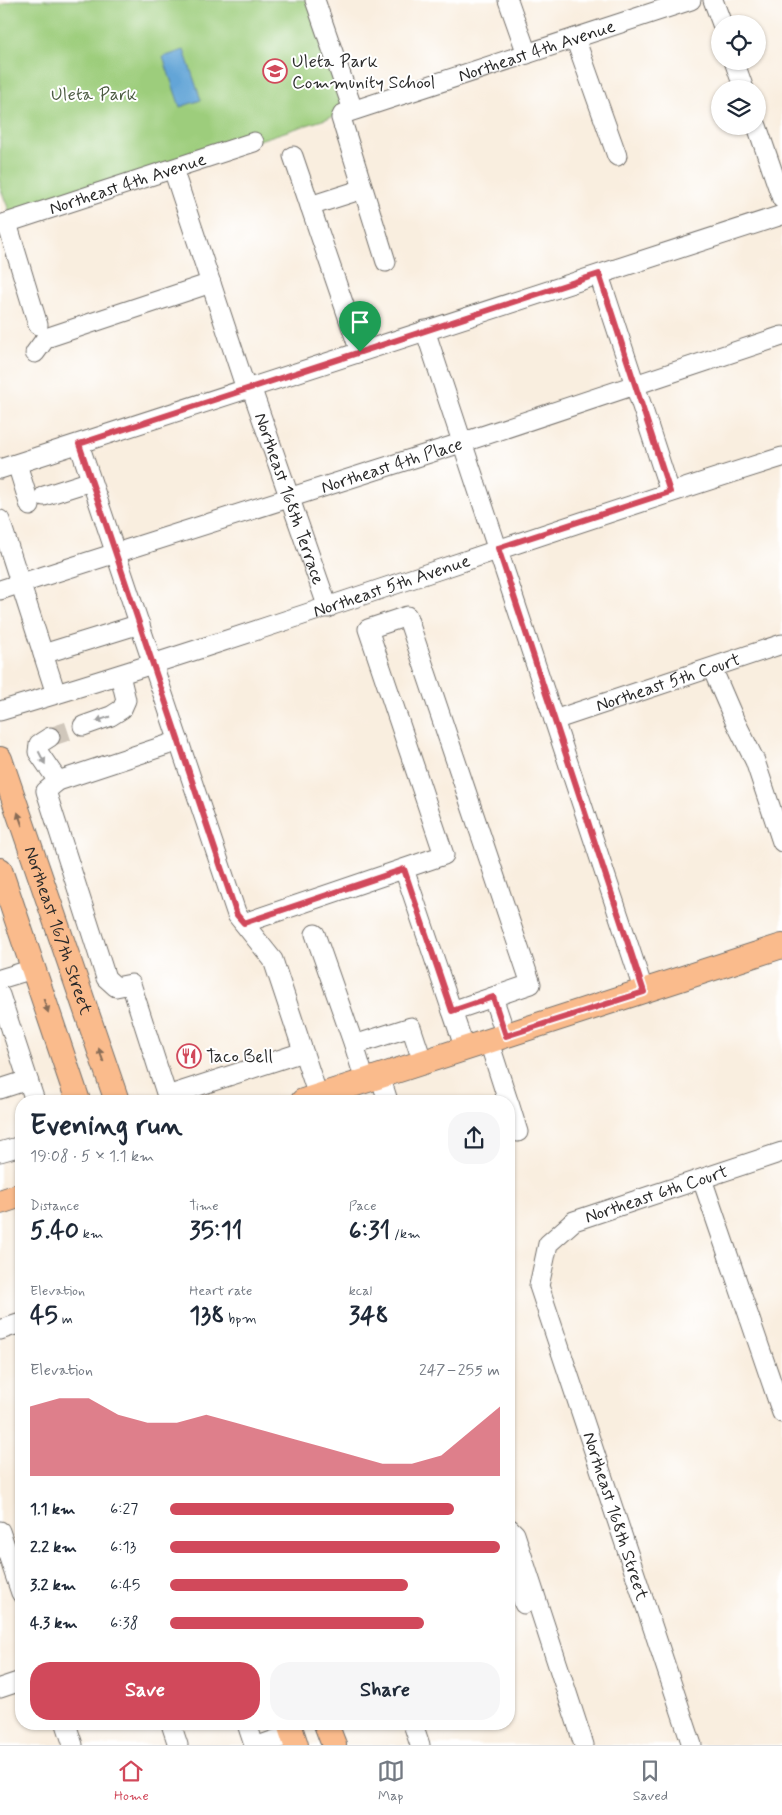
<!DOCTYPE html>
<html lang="en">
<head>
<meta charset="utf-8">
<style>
  :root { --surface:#fff; --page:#f6f6f7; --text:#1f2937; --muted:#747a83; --line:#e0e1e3; --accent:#d1495b }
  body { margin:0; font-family:Mynerve,sans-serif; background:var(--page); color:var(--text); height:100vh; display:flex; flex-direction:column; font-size:19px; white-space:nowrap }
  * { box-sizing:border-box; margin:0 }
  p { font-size:16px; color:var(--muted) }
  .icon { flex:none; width:28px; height:28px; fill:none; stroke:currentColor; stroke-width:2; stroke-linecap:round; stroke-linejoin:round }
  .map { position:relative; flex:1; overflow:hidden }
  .drawer { position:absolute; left:15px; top:1095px; width:500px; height:635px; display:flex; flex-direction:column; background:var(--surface); border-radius:20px; box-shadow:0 1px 4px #0004 }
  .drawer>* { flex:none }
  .fabs { position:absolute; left:711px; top:15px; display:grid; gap:10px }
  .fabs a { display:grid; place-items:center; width:55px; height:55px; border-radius:50%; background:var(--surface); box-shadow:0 1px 4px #0004; font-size:25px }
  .pin { position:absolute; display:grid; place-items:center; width:42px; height:42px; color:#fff; margin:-51px -21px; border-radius:50% 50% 50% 0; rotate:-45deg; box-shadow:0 0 5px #0007 }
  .pin .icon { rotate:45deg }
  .round { display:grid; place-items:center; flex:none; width:52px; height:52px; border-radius:20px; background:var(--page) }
  .summary { display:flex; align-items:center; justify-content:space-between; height:85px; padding:0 15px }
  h1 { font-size:28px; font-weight:700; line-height:38px }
  .metrics { display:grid; grid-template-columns:repeat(3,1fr); gap:8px; height:85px; padding:5px 15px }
  .metrics div { display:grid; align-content:center }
  .metrics b { font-size:25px; font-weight:700 }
  .metrics small { font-size:14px; font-weight:400 }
  .metrics p { font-size:14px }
  .chart { height:140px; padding:10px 15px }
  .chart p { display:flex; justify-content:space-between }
  .chart svg { width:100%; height:90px; margin-top:5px; fill:var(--accent); opacity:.7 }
  .primary-button { display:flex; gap:10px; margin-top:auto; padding:10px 15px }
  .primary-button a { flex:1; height:58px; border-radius:20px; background:var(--accent); color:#fff; font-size:20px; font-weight:700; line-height:58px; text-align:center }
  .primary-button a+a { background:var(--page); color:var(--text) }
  ul { padding:0 15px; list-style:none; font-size:16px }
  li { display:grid; grid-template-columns:80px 60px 1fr; align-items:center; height:38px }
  li i { height:12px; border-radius:6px; background:var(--accent) }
  .dock { display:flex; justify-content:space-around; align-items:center; height:70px; border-top:1px solid var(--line); background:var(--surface); font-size:14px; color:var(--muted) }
  .dock a { display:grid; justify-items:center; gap:2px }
  .dock .current { color:var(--accent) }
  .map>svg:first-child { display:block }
</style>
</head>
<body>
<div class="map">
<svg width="782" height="1745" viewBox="0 0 782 1745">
  <rect width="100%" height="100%" fill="#fff"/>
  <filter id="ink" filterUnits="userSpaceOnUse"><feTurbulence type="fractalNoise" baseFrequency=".02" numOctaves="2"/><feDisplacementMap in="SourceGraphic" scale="10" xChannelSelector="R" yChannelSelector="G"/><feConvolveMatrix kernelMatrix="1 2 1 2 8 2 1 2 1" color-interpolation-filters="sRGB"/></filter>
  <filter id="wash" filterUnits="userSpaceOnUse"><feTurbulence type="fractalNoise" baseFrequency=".0096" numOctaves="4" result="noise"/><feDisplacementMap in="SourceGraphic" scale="20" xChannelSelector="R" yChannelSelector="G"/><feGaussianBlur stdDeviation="1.12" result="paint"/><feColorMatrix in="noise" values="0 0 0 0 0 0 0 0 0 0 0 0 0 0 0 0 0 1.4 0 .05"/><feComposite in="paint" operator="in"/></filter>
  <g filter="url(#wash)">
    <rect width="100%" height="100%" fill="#f9eedf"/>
    <polygon fill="#9dcd7c" stroke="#647c54" points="15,0 309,0 348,112 12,218 0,187 0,5"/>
    <polygon fill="#63a5d7" stroke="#476881" points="184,50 201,100 180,107 163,57"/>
  </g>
  <g filter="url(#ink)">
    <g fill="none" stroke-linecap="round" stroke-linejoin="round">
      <polyline stroke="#d0c7bb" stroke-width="19" stroke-dasharray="19 9" stroke-linecap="butt" points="50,737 83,726"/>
      <g stroke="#736f6a" stroke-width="21">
        <g id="minor">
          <polyline points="315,0 353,110"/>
          <polyline points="508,0 527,54"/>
          <polyline points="713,0 722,24"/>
          <polyline points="575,38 617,156"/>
          <polyline points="734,61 744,89"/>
          <polyline points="757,126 782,199"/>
          <polyline points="293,156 360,352"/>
          <polyline points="173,169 246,389"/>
          <polyline points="310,206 363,189"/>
          <polyline points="7,223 38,325"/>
          <path id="s1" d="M0,225L254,142"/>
          <path id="s2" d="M386,262L341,118L343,114L691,0"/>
          <polyline points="599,275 670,492"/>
          <polyline points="425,330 644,992"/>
          <polyline points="35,353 46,338 211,283"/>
          <path id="s3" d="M251,387L328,608"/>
          <polyline points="79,444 237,915 273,960 318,1096"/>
          <polyline points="17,464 30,506"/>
          <polyline points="0,469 782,215"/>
          <polyline points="44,496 91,481"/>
          <polyline points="0,520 56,694"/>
          <path id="s4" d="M0,590L464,442L782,336"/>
          <polyline points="43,654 140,624"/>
          <polyline points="712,668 734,719 755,761 782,842"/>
          <path id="s5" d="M0,711C263,633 520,539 782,457"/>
          <path id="s6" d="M554,720L782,644"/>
          <polyline points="83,726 111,716 122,709 126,700 120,675"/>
          <polyline points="50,737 39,744 38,752 58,781"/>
          <polyline points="179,741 58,781 46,791 106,978 116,987 131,984 167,1096 303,1052"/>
          <polyline points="244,923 444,855 368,629 407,616 531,984 452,1011 404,869"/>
          <polyline points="315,934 354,1045"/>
          <polyline points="0,979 33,969"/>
          <polyline points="0,995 35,1101"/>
          <polyline points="493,997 506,1036"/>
          <polyline points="452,1011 465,1049"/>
          <polyline points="489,1042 508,1101"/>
          <polyline points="380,1076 388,1101"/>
          <polyline points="365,1081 354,1045 411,1027 423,1063"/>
          <polyline points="0,1089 28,1080"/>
          <polyline points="509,1103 518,1132"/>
          <polyline points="0,1152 21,1146"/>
          <polyline points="702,1179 782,1413"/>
          <polyline points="0,1330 21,1323"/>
          <polyline points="509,1528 515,1534 584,1745"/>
          <polyline points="0,1531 21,1593"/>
          <polyline points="509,1569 515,1576 524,1604"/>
          <polyline points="0,1688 21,1681"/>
          <polyline points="66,1724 73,1745"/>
          <polyline points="171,1724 178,1745"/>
          <polyline points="247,1724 254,1745"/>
          <polyline points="413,1724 420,1745"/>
          <polyline points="261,1745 292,1734"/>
          <path id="s7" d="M692,1745L539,1286L548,1244L574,1221L782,1152"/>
        </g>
      </g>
      <g stroke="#736f6a" stroke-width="26">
        <g id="major">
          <path id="s8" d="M0,759L117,1101"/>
          <polyline points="0,870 78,1101"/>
          <polyline points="303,1101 782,946"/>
          <polyline points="0,1202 21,1195"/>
          <polyline points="289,1724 296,1745"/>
          <polyline points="326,1724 334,1745"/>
        </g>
      </g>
      <use href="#minor" stroke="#fff" stroke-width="19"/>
      <use href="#major" stroke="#fabb8c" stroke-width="24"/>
    </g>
    <defs><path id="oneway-solid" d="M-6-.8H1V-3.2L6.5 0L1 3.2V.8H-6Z" transform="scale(1.25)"/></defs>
    <g fill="#a0a0a0">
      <use href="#oneway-solid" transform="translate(103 719) rotate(161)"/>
      <use href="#oneway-solid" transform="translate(42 758) rotate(63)"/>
    </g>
    <g fill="#886c57">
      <use href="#oneway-solid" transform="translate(20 819) rotate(-109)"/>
      <use href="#oneway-solid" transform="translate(46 1006) rotate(71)"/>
      <use href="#oneway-solid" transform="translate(101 1055) rotate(-109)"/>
    </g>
  </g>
  <g fill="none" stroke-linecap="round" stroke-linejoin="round" filter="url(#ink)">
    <g stroke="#fff" stroke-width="10">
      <polygon id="route" points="599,274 670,492 498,548 644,992 506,1036 493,997 452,1011 404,869 244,923 237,915 79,444"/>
    </g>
    <use href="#route" stroke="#d1495b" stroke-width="6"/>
  </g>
  <defs>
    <g id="school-ring" transform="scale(1.25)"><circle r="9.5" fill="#fff" stroke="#d1495b" stroke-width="1.5"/><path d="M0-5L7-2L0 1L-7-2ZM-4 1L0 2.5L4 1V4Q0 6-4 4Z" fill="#d1495b"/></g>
    <g id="restaurant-ring" transform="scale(1.25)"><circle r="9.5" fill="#fff" stroke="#d1495b" stroke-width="1.5"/><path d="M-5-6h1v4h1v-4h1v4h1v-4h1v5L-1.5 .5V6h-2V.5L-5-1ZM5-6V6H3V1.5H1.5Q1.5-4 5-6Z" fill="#d1495b"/></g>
  </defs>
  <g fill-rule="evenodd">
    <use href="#school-ring" x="275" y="71"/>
    <use href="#restaurant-ring" x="189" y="1056"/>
  </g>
  <g text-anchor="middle" stroke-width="4" stroke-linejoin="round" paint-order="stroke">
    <g font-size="18" fill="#2b2b2b" stroke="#fff">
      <text dy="6" stroke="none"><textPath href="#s2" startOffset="359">Northeast 4th Avenue</textPath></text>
      <text dy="6" stroke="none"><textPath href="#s1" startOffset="134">Northeast 4th Avenue</textPath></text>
      <text dy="6" stroke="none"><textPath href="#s4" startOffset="411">Northeast 4th Place</textPath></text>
      <text dy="6" stroke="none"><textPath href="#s3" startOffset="118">Northeast 168th Terrace</textPath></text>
      <text dy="6" stroke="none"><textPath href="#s5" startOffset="411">Northeast 5th Avenue</textPath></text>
      <text dy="6" stroke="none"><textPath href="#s6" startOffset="120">Northeast 5th Court</textPath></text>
      <text dy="6" stroke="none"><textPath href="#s8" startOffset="181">Northeast 167th Street</textPath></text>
      <text dy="6" stroke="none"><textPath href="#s7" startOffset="648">Northeast 6th Court</textPath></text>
      <text transform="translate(616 1516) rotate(72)" y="6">Northeast 168th Street</text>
    </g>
    <g font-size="18" fill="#2b2b2b" stroke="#fff" text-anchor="start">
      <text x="292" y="67">Uleta Park<tspan x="292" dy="21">Community School</tspan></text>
      <text x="206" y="1062">Taco Bell</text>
    </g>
    <g font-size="18" fill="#4d5c43" stroke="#fff">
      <text x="94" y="100">Uleta Park</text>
    </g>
  </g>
</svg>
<div class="fabs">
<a><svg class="icon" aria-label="locate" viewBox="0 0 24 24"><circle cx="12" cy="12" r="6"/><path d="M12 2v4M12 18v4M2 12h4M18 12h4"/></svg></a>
<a><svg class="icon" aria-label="layers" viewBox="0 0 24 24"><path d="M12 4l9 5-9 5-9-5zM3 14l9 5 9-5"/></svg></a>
</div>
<div class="pin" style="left:360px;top:352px;background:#1e9e55"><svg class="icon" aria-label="arrive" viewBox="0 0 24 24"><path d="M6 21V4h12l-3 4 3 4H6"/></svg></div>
<section class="drawer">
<div class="summary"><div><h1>Evening run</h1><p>19:08 · 5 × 1.1 km</p></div><a class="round"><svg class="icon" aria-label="share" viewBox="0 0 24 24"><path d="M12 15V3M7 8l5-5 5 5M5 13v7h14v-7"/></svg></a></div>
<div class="metrics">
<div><p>Distance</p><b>5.40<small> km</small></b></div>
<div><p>Time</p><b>35:11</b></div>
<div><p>Pace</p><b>6:31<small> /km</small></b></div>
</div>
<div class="metrics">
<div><p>Elevation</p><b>45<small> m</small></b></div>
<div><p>Heart rate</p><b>138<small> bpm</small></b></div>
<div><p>kcal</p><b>348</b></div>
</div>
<div class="chart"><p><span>Elevation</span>247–255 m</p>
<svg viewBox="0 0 160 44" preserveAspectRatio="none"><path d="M0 44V10L10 6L20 6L30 14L40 18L50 18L60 14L70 18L80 22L90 26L100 30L110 34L120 38L130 38L140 34L150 22L160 10V44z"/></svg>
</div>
<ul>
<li><b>1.1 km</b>6:27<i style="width:86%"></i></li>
<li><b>2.2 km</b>6:13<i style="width:100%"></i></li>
<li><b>3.2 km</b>6:45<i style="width:72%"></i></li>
<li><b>4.3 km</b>6:38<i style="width:77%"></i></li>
</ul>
<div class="primary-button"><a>Save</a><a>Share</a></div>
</section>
</div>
<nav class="dock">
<a class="current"><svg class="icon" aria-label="home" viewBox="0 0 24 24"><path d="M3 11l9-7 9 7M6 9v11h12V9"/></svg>Home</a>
<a><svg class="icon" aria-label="map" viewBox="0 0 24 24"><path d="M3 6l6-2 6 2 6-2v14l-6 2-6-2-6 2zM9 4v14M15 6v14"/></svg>Map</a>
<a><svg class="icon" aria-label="saved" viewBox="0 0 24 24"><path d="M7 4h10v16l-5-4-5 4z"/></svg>Saved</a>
</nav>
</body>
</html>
